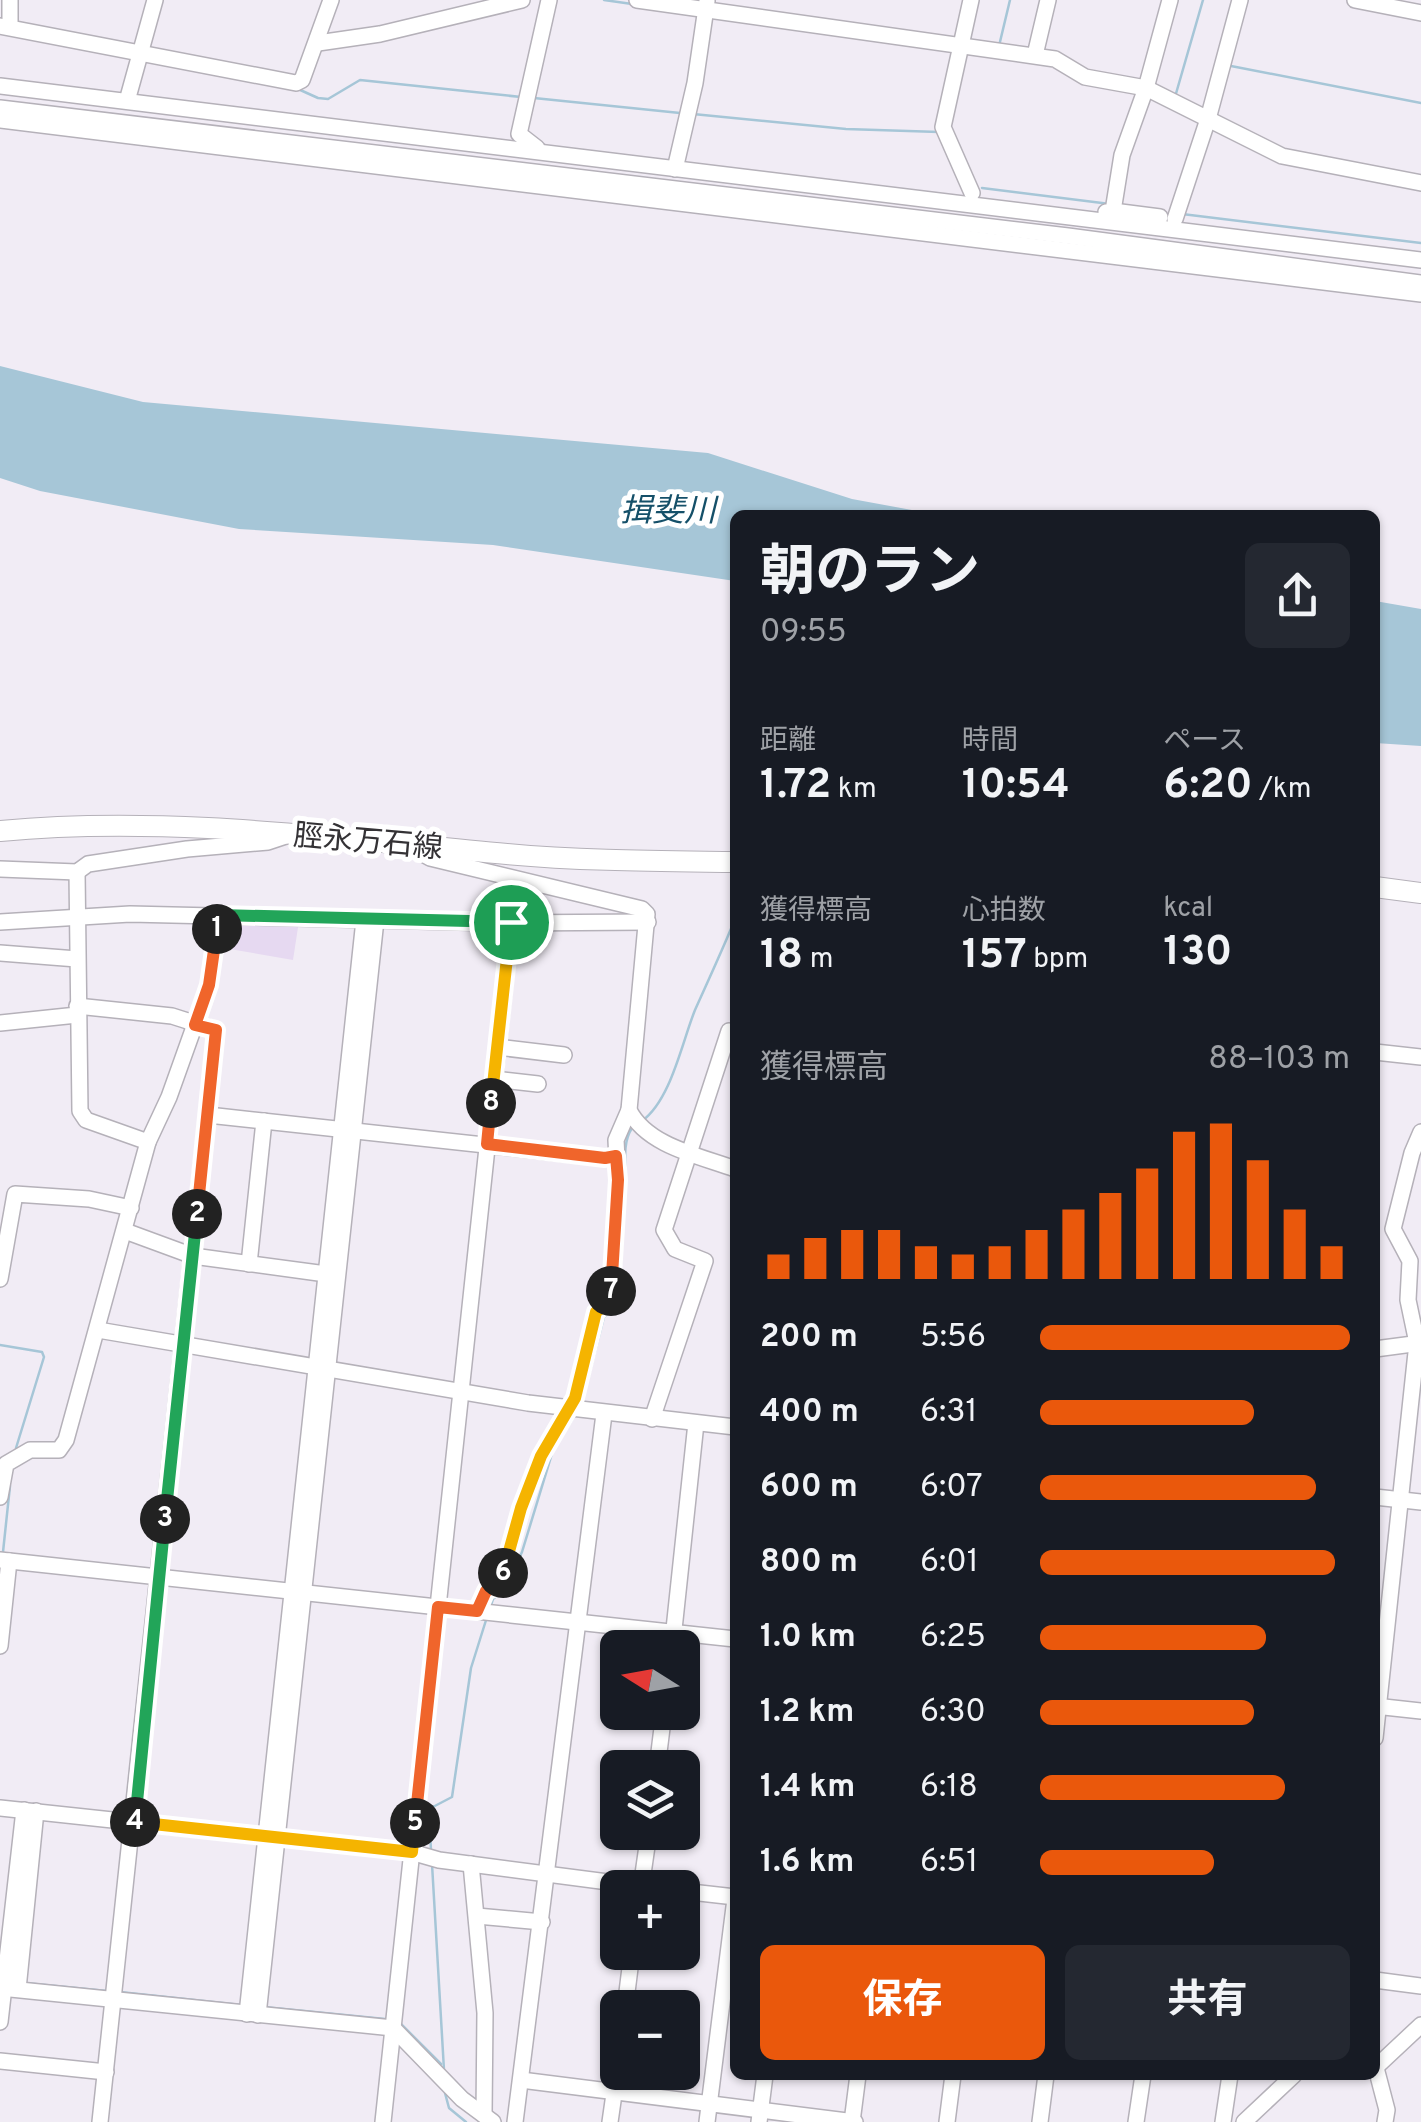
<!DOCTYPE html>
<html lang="ja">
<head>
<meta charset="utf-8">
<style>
  :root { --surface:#171b24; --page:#242831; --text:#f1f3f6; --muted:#9ea1a6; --accent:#ea580c }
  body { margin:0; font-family:Overpass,"Noto Sans JP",sans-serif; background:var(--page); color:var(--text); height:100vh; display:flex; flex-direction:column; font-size:38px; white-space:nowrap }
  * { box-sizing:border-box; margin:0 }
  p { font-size:32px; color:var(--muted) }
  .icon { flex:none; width:55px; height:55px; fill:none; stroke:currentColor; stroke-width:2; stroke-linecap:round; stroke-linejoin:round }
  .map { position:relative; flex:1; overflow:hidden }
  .drawer { position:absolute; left:730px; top:510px; width:650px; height:1570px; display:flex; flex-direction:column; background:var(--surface); border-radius:15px; box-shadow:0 2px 8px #0004 }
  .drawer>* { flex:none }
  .needle { width:65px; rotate:281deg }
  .fabs { position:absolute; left:600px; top:1630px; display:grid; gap:20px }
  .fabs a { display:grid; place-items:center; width:100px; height:100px; border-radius:15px; background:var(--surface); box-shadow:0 2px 8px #0004; font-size:50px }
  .pin { position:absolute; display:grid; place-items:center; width:85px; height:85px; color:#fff; margin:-42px; border:5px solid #fff; border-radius:50%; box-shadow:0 2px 10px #0007 }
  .km { position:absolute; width:50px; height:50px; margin:-25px; border-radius:50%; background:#222; color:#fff; font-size:28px; line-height:50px; text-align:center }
  .round { display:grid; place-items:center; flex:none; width:105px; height:105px; border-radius:15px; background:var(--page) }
  .headline { display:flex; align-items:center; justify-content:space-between; height:170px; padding:0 30px }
  h1 { font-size:55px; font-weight:700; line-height:75px }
  .metrics { display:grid; grid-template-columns:repeat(3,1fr); gap:15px; height:170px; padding:10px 30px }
  .metrics div { display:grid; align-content:center }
  .metrics b { font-size:42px; font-weight:700 }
  .metrics small { font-size:28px; font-weight:400 }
  .metrics p { font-size:28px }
  .chart { height:280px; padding:20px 30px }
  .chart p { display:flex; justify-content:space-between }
  .chart svg { width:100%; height:180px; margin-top:10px; stroke:var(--accent); stroke-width:6 }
  .cta { display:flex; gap:20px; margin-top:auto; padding:20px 30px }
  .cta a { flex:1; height:115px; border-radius:15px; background:var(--accent); color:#fff; font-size:40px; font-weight:700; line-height:115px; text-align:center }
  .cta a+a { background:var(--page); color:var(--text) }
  ul { padding:0 30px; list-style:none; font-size:32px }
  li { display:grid; grid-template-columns:160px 120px 1fr; align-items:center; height:75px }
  li i { height:25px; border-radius:12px; background:var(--accent) }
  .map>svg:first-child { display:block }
</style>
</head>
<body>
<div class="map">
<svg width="1421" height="2122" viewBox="0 0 1421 2122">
  <rect width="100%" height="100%" fill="#f1ecf5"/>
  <polygon fill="#e6d9f1" points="222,918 299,921 293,960 218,947"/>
  <g fill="#a6c6d7">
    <polygon points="0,366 143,402 708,453 852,499 939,515 735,515 735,581 493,545 239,529 40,491 0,478"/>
    <polygon points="1375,601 1421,609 1421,746 1375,743"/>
  </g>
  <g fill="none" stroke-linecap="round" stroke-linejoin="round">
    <g stroke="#a6c6d7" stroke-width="2.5">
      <polyline points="604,0 632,4"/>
      <polyline points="999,46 1010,0"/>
      <polyline points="1231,66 1421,103"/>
      <polyline points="298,89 318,98 328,99 360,80 521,97"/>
      <polyline points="1175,97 1203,0"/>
      <polyline points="534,98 680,113"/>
      <polyline points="693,114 846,129 939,132"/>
      <polyline points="982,188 1110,204"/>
      <polyline points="1182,214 1421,243"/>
      <path d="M642,1121C671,1100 682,1042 695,1010C708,981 721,953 733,924"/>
      <path d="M625,1193C628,1171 620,1146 632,1128"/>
      <polyline points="0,1345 42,1352 44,1357 16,1448"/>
      <polyline points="582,1402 604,1317 618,1305 618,1300"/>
      <polyline points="559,1441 576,1413"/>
      <polyline points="3,1552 10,1486"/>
      <polyline points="491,1605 493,1599 505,1589 522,1552 554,1447"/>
      <polyline points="431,1851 429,1809 452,1797 471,1668 487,1617"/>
      <polyline points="432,1864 444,2070"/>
      <polyline points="25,1983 107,1991"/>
      <polyline points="120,1992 241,2005"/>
      <polyline points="264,2007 385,2019"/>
      <polyline points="398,2021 441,2064"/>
      <polyline points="445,2093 449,2108 466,2122"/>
    </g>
    <g stroke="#b5b1b9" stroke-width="18">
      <g id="minor">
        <polyline points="637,0 1055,59 1085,77 1146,88 1282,156 1421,183"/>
        <polyline points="971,0 943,127 972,193"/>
        <polyline points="1355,0 1421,13"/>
        <polyline points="0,26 296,83 302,80 331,0"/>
        <polyline points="10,27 10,0"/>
        <polyline points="318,43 380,34 522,0"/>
        <polyline points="1035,55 1048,0"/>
        <polyline points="0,86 1421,260"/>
        <polyline points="127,101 155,0"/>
        <polyline points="0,108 1068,236 1421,283"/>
        <polyline points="0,120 1421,294"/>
        <polyline points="537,148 519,134 549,0"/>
        <polyline points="675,169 695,83 707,1"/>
        <polyline points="1113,211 1160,217"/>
        <polyline points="1106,212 1113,211 1122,155 1146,88 1170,0"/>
        <polyline points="1175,219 1208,119 1240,0"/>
        <path d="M421,844V853L430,858L642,909L647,914L629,1110C647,1146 700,1156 735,1169"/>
        <polyline points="0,869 77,872 88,864 187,849 268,842 286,836"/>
        <polyline points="0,922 130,914 499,923 648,922"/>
        <polyline points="0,953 77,959"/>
        <polyline points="77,1006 172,1016 216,1030 100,2122"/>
        <polyline points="0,1023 77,1015"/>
        <polyline points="497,1047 564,1055"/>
        <polyline points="1375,1052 1421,1057"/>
        <polyline points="494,1079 538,1084"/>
        <polyline points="208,1115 605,1158 616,1156"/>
        <polyline points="148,1142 169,1097 209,985 219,915"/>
        <polyline points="125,1231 193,1256 326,1274"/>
        <polyline points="249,1264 264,1121"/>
        <polyline points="0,1279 15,1194 89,1199 131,1208"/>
        <polyline points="98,1330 528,1403 735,1427"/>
        <polyline points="1375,1349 1421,1343"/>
        <polyline points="652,1419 705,1261 675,1249 664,1230 729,1031 735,1033"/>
        <polyline points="0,1497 6,1464 30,1450 59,1450 66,1440 148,1142 86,1120 80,1111 77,872"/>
        <polyline points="1375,1497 1421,1502"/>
        <polyline points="0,1560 735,1639"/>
        <polyline points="477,1611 487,1591 496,1587 501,1579 521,1508 541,1456 575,1398 596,1312 611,1300 618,1179 616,1140 629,1110"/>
        <polyline points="0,1646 9,1561"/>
        <polyline points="672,1648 696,1423"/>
        <polyline points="1375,1706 1421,1711"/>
        <polyline points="1375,1738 1417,1343 1408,1300 1410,1261 1393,1229 1412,1153 1421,1132"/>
        <polyline points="657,1768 664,1712"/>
        <polyline points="0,1808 411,1852 439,1860 654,1888"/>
        <polyline points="471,1864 485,2013 484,2115"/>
        <polyline points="641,1888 649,1832"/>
        <polyline points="682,1891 735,1897"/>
        <polyline points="477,1916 542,1922"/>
        <polyline points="1375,1980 1421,1986"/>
        <polyline points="0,1988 393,2028 462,2099 493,2122"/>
        <polyline points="18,1989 36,1811"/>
        <polyline points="625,2008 632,1952"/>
        <polyline points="247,2014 364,920"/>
        <polyline points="258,2015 376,920"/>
        <polyline points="0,2022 24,1810"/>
        <polyline points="0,2061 106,2072"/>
        <polyline points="1375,2068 1421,2025"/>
        <polyline points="1376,2068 1387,2110 1385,2122"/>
        <polyline points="521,2080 855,2122"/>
        <polyline points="383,2122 511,923"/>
        <polyline points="515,2122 604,1414"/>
        <polyline points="610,2122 618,2066"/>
        <polyline points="707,2122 735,1899"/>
        <polyline points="759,2122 765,2075"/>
        <polyline points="852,2122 858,2075"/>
        <polyline points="947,2122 953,2075"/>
        <polyline points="1040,2122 1046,2075"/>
        <polyline points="1136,2122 1143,2075"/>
        <polyline points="1223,2122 1230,2075"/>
        <polyline points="1244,2122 1294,2075"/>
      </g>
    </g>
    <g stroke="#b5b1b9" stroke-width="22">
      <g id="major">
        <path d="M0,831C169,815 339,839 507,854C583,861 659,861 735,862"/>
        <polyline points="1375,887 1421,893"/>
      </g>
    </g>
    <use href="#minor" stroke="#fff" stroke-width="15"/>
    <use href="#major" stroke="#fff" stroke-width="20"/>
  </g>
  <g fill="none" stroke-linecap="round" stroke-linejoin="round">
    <g stroke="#fff" stroke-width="20">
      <polyline id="split-1" points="217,929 219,915 511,922"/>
    </g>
    <g stroke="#fff" stroke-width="20">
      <polyline id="split-2" points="197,1214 216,1030 195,1025 209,985 217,929"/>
    </g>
    <g stroke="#fff" stroke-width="20">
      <polyline id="split-3" points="165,1519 197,1214"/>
    </g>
    <g stroke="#fff" stroke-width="20">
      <polyline id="split-4" points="135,1822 165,1519"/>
    </g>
    <g stroke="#fff" stroke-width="20">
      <polyline id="split-5" points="135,1822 412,1852 415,1823"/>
    </g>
    <g stroke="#fff" stroke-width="20">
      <polyline id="split-6" points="415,1823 438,1607 477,1611 486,1591 496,1587 503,1573"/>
    </g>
    <g stroke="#fff" stroke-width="20">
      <polyline id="split-7" points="503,1573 521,1508 541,1456 575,1398 596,1312 611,1300 611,1291"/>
    </g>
    <g stroke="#fff" stroke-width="20">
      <polyline id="split-8" points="491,1103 487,1144 605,1158 616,1156 618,1180 611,1291"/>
    </g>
    <g stroke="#fff" stroke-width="20">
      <polyline id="split-9" points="491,1103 511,922"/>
    </g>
    <use href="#split-1" stroke="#22a559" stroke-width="12"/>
    <use href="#split-2" stroke="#f0652b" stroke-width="12"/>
    <use href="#split-3" stroke="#22a559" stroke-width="12"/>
    <use href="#split-4" stroke="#22a559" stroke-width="12"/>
    <use href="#split-5" stroke="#f5b400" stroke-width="12"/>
    <use href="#split-6" stroke="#f0652b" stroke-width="12"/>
    <use href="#split-7" stroke="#f5b400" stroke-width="12"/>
    <use href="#split-8" stroke="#f0652b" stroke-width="12"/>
    <use href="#split-9" stroke="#f5b400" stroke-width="12"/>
  </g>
  <g text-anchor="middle" stroke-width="10" stroke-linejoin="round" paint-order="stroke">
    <g font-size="30" fill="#343235" stroke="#fff">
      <text transform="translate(368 841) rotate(5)" y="10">脛永万石線</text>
    </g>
    <g font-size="32" font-style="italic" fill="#155069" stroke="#fff">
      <text x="668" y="521">揖斐川</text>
    </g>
  </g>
</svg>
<div class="fabs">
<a><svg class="needle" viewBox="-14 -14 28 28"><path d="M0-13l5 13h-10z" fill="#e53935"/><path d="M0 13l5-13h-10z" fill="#9ea1a6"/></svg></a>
<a><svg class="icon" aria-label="layers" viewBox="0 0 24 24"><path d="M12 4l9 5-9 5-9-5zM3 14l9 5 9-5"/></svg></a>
<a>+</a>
<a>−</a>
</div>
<div class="pin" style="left:511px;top:922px;background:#1e9e55"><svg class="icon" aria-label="arrive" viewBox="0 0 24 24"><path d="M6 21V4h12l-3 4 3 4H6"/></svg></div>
<b class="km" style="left:217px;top:929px">1</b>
<b class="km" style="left:197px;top:1214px">2</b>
<b class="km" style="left:165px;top:1519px">3</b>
<b class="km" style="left:135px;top:1822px">4</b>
<b class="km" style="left:415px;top:1823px">5</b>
<b class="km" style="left:503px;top:1573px">6</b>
<b class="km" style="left:611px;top:1291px">7</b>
<b class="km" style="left:491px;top:1103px">8</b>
<section class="drawer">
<div class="headline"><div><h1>朝のラン</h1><p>09:55</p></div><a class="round"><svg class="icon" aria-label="share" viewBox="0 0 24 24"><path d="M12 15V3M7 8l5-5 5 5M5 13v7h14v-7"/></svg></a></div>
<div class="metrics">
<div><p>距離</p><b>1.72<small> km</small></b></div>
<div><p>時間</p><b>10:54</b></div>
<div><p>ペース</p><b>6:20<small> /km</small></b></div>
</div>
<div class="metrics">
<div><p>獲得標高</p><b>18<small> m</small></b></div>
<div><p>心拍数</p><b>157<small> bpm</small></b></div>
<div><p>kcal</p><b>130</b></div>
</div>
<div class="chart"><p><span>獲得標高</span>88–103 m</p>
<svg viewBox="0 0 160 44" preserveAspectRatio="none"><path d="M5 44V38M15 44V34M25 44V32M35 44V32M45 44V36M55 44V38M65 44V36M75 44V32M85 44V27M95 44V23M105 44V17M115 44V8M125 44V6M135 44V15M145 44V27M155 44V36"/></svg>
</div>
<ul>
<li><b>200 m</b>5:56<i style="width:100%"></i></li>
<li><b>400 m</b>6:31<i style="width:69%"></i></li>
<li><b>600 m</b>6:07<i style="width:89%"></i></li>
<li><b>800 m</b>6:01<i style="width:95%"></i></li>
<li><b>1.0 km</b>6:25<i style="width:73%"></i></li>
<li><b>1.2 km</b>6:30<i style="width:69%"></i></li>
<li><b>1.4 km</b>6:18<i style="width:79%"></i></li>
<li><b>1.6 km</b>6:51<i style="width:56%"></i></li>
</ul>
<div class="cta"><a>保存</a><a>共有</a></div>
</section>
</div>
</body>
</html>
